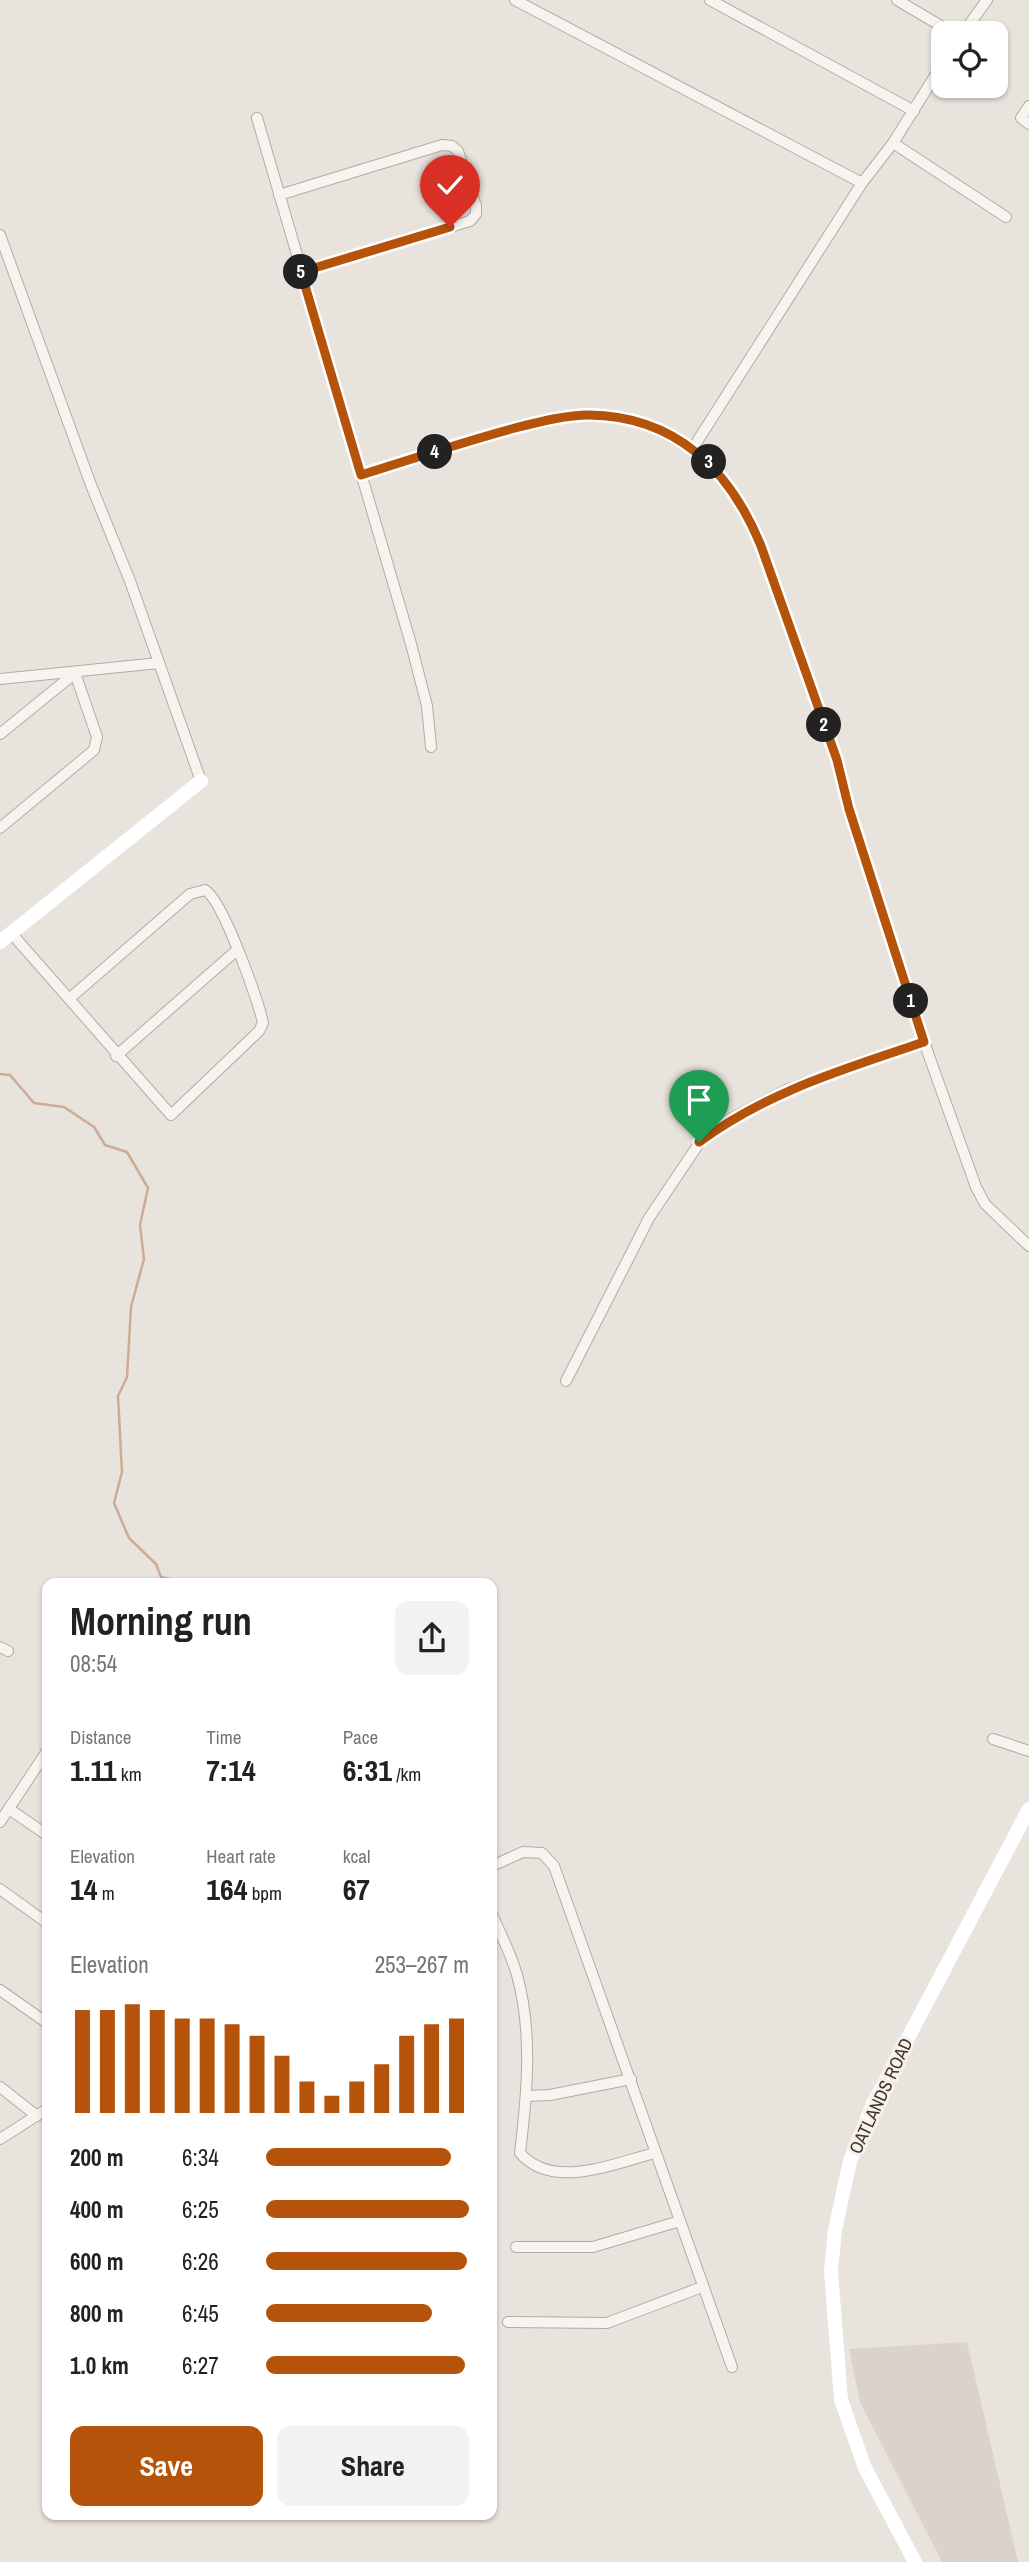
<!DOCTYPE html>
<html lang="en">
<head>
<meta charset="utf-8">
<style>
  :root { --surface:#fff; --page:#f2f2f2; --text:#222; --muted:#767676; --accent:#b45309 }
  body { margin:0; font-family:"Archivo Narrow",sans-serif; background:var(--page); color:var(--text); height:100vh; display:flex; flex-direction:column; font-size:26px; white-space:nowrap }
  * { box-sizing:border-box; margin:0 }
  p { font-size:23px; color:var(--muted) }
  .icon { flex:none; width:38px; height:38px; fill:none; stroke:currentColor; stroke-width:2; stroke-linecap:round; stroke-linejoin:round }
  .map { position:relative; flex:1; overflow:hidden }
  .details { position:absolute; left:42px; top:1578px; width:455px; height:942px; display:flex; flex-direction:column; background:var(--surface); border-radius:14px; box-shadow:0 2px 5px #0004 }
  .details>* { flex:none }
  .fabs { position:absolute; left:931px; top:21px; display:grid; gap:14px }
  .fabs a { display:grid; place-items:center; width:77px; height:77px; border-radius:14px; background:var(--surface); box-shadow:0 2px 5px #0004; font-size:35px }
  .pin { position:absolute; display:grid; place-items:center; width:60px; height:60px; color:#fff; margin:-72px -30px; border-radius:50% 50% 50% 0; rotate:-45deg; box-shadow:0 0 7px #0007 }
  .pin .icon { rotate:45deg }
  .km { position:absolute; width:35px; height:35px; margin:-18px; border-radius:50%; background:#222; color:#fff; font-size:19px; line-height:35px; text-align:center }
  .round { display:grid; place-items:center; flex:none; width:74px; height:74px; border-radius:14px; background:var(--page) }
  .summary { display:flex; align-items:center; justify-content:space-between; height:119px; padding:0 28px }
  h1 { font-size:38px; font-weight:700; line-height:52px }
  .metrics { display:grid; grid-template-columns:repeat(3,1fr); gap:10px; height:119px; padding:7px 28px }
  .metrics div { display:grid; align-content:center }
  .metrics b { font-size:30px; font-weight:700 }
  .metrics small { font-size:19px; font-weight:400 }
  .metrics p { font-size:19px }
  .chart { height:196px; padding:14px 28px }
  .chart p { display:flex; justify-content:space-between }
  .chart svg { width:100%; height:126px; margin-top:7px; stroke:var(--accent); stroke-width:6 }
  .cta { display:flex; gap:14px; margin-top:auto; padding:14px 28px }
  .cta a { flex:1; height:80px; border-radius:14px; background:var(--accent); color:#fff; font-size:28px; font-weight:700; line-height:80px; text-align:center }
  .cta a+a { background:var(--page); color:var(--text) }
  ul { padding:0 28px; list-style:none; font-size:23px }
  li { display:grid; grid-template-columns:112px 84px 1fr; align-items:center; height:52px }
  li i { height:18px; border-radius:9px; background:var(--accent) }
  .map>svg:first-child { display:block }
</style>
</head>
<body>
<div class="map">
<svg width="1029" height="2562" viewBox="0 0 1029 2562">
  <rect width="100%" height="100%" fill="#e9e3dd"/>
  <polygon fill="#dbd3cb" points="967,2342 1018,2562 942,2562 860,2402 849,2349"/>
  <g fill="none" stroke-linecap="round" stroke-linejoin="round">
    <polyline stroke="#cdab94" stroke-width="2.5" points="0,1074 10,1075 34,1103 64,1107 94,1127 105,1145 127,1152 148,1188 140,1225 144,1259 131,1307 127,1377 118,1396 122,1472 114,1503 129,1538 156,1564 161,1577 192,1584"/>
    <g stroke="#b3aba2" stroke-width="12">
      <g id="street">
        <polyline points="515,0 862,183"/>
        <polyline points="710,0 914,111"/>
        <polyline points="897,0 953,33"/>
        <polyline points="963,33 987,0"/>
        <polyline points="1029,106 1021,118 1029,124"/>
        <polyline points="257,118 411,644 427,706 431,747"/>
        <polyline points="893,143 1006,217"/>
        <polyline points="279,195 442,145 452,146 458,151 476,206 476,214 470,221 301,272"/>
        <polyline points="0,235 91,485 130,581 201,781"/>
        <polyline points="693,448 862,183 893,143 943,63"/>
        <path d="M361,475C412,459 463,442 515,428C539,422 565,415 589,415C676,416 730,470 761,546L837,760L848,809L924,1042L976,1187L985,1204L1029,1246"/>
        <polyline points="0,679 159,663"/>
        <polyline points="0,734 75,673 97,737 94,750 0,828"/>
        <path d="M12,934L171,1115L259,1031L263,1023C258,1000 223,900 205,890L190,894L69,999"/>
        <polyline points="116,1056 237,950"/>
        <polyline points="566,1381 649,1218 700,1142 732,1118 786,1090 924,1042"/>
        <polyline points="0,1647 8,1651"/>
        <polyline points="993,1739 1029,1751"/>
        <polyline points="9,1809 47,1835"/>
        <polyline points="0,1822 47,1751"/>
        <polyline points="492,1866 523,1852 542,1853 554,1866 732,2367"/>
        <polyline points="0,1889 47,1923"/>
        <path d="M492,1915C501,1934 511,1954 517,1975C533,2032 527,2095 520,2153C553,2191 614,2163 655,2153"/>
        <polyline points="0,1990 47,2023"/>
        <polyline points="0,2087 37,2116"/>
        <polyline points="527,2096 550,2095 631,2079"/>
        <polyline points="0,2139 47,2109"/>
        <polyline points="516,2247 593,2247 680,2221"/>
        <polyline points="508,2322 607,2323 702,2287"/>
      </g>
    </g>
    <use href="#street" stroke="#f7f4f0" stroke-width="10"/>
    <g stroke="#fff" stroke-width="14">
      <polyline points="0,942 201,781"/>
      <polyline points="915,2562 865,2468 841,2400 831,2271 835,2230 850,2161 872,2106 1029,1809"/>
    </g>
  </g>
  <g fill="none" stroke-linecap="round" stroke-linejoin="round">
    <g stroke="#fff" stroke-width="14">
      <path id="route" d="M450,227L301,272L361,475C412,459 463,442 515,428C539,422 565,415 589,415C676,416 730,470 761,546L837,760L849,809L924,1042C842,1070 771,1090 699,1142"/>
    </g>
    <use href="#route" stroke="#b45309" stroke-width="9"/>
  </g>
  <g text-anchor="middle" stroke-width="6" stroke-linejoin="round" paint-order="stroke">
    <g font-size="18" fill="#413425" stroke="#f6f1ed">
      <text transform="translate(881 2096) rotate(-65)" y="6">OATLANDS ROAD</text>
    </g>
  </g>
</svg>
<div class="fabs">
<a><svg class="icon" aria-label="locate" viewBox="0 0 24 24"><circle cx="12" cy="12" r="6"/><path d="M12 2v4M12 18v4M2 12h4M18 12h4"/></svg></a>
</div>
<div class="pin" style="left:699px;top:1142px;background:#1e9e55"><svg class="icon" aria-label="arrive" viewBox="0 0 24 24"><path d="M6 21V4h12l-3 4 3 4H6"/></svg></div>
<div class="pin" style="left:450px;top:227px;background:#d93025"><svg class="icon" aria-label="check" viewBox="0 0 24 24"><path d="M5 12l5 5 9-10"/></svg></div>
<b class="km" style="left:911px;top:1001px">1</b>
<b class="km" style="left:824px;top:725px">2</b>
<b class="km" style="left:709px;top:462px">3</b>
<b class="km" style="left:435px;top:452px">4</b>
<b class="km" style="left:301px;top:272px">5</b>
<section class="details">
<div class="summary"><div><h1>Morning run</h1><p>08:54</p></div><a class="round"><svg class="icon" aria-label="share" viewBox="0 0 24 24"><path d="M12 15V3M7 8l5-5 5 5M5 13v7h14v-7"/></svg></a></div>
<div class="metrics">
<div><p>Distance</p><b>1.11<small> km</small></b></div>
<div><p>Time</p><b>7:14</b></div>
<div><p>Pace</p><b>6:31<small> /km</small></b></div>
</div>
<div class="metrics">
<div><p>Elevation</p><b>14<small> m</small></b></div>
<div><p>Heart rate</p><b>164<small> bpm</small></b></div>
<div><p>kcal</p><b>67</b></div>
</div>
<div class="chart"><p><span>Elevation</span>253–267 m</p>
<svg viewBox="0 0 160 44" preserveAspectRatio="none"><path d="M5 44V8M15 44V8M25 44V6M35 44V8M45 44V11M55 44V11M65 44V13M75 44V17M85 44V24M95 44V33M105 44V38M115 44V33M125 44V27M135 44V17M145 44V13M155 44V11"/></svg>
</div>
<ul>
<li><b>200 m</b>6:34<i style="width:91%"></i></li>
<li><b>400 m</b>6:25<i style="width:100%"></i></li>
<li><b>600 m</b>6:26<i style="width:99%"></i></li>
<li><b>800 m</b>6:45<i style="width:82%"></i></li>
<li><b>1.0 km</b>6:27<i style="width:98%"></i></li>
</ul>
<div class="cta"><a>Save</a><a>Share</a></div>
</section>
</div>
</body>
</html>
